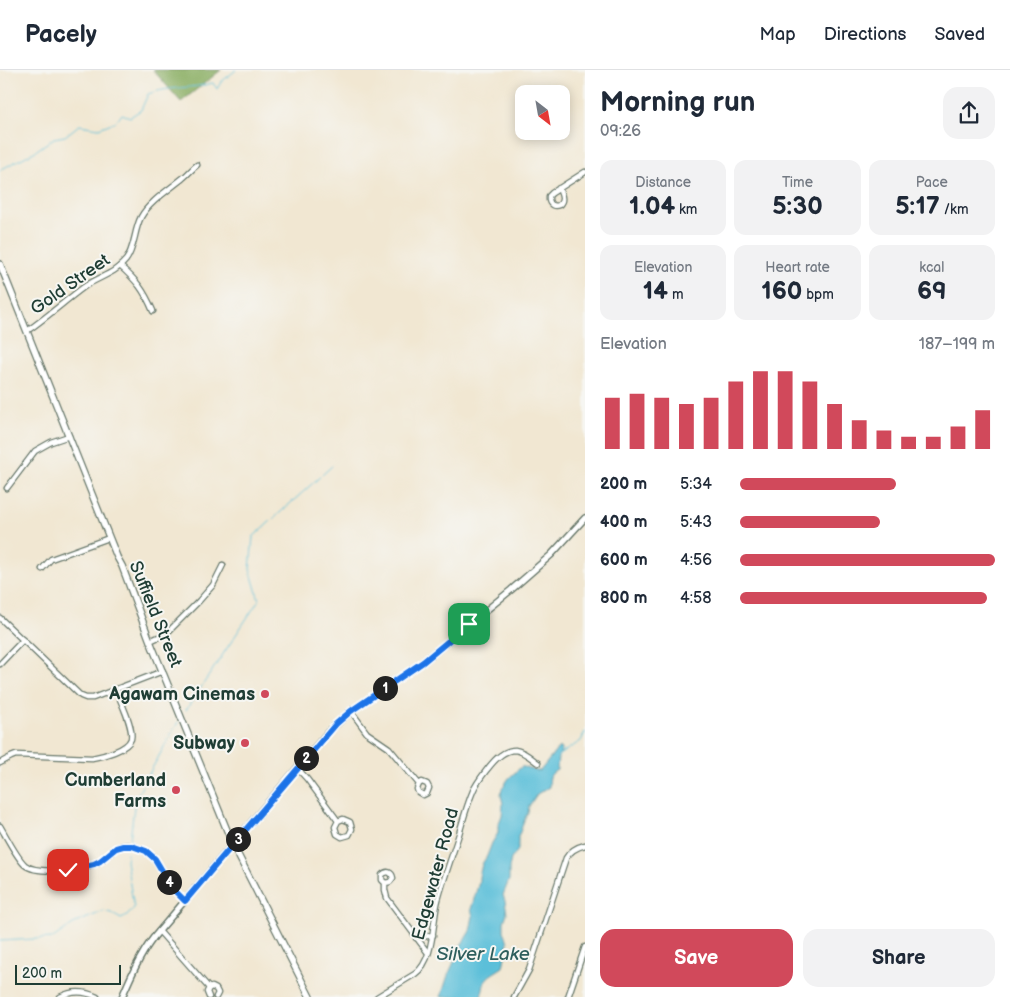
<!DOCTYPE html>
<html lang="en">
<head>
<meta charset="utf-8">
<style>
  :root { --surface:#fff; --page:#f2f2f3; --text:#1f2937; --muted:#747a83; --line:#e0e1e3; --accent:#d1495b }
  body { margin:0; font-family:"Balsamiq Sans",sans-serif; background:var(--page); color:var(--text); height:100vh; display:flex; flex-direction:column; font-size:19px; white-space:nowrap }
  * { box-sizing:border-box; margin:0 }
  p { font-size:16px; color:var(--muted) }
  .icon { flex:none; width:28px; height:28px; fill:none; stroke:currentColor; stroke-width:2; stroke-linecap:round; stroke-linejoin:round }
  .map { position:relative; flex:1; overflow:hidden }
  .drawer { display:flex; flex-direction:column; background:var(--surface); width:425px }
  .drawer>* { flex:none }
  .needle { width:32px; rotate:149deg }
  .tools { position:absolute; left:515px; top:15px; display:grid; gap:10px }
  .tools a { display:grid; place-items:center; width:55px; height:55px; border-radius:10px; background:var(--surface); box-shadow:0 2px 12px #0003; font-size:25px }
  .scale { position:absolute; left:15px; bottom:12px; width:106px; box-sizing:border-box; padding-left:5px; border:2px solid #1f3d34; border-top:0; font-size:14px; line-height:18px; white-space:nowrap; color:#1f3d34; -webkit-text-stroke:4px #f6f6f2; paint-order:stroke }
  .pin { position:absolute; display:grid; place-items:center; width:42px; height:42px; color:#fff; margin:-21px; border-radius:10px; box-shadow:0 2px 8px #0006 }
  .km { position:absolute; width:25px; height:25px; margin:-12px; border-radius:50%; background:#222; color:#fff; font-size:14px; line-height:25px; text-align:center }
  .round { display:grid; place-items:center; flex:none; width:52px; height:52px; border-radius:15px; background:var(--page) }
  .overview { display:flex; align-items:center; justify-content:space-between; height:85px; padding:0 15px }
  h1 { font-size:28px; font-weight:800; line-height:38px }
  .figures { display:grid; grid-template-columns:repeat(3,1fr); gap:8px; height:85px; padding:5px 15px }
  .figures div { display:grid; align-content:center; border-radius:12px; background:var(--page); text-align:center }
  .figures b { font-size:25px; font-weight:800 }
  .figures small { font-size:14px; font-weight:400 }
  .figures p { font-size:14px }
  .chart { height:140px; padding:10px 15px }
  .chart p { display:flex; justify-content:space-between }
  .chart svg { width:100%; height:90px; margin-top:5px; stroke:var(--accent); stroke-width:6 }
  .cta { display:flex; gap:10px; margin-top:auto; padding:10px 15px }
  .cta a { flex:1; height:58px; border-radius:15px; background:var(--accent); color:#fff; font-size:20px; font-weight:800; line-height:58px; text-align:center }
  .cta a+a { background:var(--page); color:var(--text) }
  ul { padding:0 15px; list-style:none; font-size:16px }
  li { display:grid; grid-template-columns:80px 60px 1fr; align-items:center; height:38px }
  li i { height:12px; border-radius:6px; background:var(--accent) }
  header { display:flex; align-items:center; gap:30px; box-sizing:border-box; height:70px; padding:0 25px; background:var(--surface); border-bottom:1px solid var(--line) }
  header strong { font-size:24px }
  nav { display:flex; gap:28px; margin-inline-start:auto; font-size:18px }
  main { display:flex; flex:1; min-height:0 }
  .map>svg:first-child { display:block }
</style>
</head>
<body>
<header>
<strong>Pacely</strong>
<nav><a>Map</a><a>Directions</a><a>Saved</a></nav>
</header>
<main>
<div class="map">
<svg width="585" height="927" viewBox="0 0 585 927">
  <rect width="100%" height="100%" fill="#f6f6f2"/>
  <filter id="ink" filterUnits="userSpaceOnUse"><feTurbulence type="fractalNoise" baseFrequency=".02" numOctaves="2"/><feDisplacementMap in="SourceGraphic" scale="10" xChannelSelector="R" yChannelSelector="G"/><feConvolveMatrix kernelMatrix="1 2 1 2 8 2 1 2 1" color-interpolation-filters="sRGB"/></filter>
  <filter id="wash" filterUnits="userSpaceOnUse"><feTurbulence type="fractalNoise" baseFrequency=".0096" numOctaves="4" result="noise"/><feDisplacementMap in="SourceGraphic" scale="20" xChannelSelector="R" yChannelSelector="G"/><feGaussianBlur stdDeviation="1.12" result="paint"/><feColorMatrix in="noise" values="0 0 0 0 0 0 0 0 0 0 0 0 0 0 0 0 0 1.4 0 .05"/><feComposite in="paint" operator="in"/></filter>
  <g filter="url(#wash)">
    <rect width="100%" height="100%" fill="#f1e7d2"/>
    <polygon fill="#89ad62" stroke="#54754b" points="153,0 221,0 181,32"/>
    <path fill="#5bbfd9" stroke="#3d7e86" d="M559,677L562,681L558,686L557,700C548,705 550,708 549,717L537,724L529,736L528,743L526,746L520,762L518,766V780L511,789L509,798V810L503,825L505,831L507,843L504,852V861L508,872L503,897C485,909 486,905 481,927H441L448,905L454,892L460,877L470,861L473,846L471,839L479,812V807L482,794L487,786L492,773L498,763V756L502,745L503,734L501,725L502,718L509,708L521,697C528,696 534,702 540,701Z"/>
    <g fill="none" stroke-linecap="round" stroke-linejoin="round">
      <g stroke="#5bbfd9" stroke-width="1">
        <path d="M0,100L34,82L54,68L65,66L79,55L99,58L117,51L122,44L130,47L141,40L148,24C169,16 192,19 213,13L217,19L221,12L236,0"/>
        <polyline points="186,640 259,530 250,499 253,467 332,396"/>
        <polyline points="557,688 559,685 581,671 585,662"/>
        <polyline points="130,770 135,729 178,652"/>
        <polyline points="0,871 53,868 73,854 104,841 111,843 121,849 127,846 134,838 126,791 127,783"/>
      </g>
    </g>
  </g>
  <g filter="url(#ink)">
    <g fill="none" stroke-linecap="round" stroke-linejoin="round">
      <g stroke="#68786b" stroke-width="7">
        <g id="minor">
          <path d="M559,118C561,124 565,130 559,135C554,137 550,135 549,130V126L552,123L585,102"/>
          <path d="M120,196C137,211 144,220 153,241"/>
          <path d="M27,261C47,247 65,231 84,217C98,207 115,204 126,190C135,178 134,160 141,147C149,132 170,119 183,108C188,104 192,99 197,95"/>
          <polyline points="7,418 35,381 51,372 69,366"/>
          <polyline points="42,499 51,489 109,468"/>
          <polyline points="0,548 81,626 86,628 93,628 163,601"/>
          <polyline points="150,571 167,563 199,531 213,515 223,495"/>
          <polyline points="0,594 23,570"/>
          <polyline points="351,641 367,663 389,678 419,714 417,719 418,722 423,725 427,723 429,718 427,714 422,712 419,714"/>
          <path d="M0,693L11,687L16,685L92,688C103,686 127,680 131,669C134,657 120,631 116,619"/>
          <polyline points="297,698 307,709 338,751 335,757 337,764 342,767 349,765 352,759 350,752 343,749 338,751"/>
          <path d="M0,756C6,766 17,788 25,795C37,805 83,800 97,793C114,784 117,767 141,779C158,787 162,802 172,817C175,822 181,826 185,831"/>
          <path d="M385,813L382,810V805C387,800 392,802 393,808L390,812L385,813V820L387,828L428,883"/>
          <polyline points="159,861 209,918 212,917 216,919 218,923 216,927"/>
          <polyline points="416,868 433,865"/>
          <path d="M60,927C73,920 85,921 97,927"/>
          <polyline points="209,927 207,922 209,918"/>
          <path d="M377,927L415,904C435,889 432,852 438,830C444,808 452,786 459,764C463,750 467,735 473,721C477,712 493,690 501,685C505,682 510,680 515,680C524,681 531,688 538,693"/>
          <path d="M514,927L529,900L566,788C570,781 577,777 585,775"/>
          <polyline points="568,927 585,877"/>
        </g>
      </g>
      <g stroke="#68786b" stroke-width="8">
        <path id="tertiary" d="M122,927C131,906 140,885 154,867L328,662L351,641L423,592L511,520L551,485L585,448"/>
      </g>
      <g stroke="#68786b" stroke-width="8">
        <polyline id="secondary" points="0,194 117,487 122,496 150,571 233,775 310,927"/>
      </g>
      <use href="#minor" stroke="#fff" stroke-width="4.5"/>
      <use href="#tertiary" stroke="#fff" stroke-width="5"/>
      <use href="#secondary" stroke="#fff" stroke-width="5.5"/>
    </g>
  </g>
  <g fill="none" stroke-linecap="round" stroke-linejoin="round" filter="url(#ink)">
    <g stroke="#fff" stroke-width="10">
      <polyline id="route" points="68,800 94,794 100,791 116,778 123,776 132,776 146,781 155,789 173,819 185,831 336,654 351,641 423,592 469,554"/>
    </g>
    <use href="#route" stroke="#1a73e8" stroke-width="6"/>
  </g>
  <g fill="#d1495b" stroke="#f6f6f2" stroke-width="2">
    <circle cx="265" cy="624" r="5"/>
    <circle cx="245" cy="673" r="5"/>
    <circle cx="176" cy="720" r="5"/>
  </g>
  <g text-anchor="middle" stroke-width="4" stroke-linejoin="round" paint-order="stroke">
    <g font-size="18" fill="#1f3d34" stroke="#f6f6f2">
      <text transform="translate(70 214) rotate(-35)" y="6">Gold Street</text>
      <text transform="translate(156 544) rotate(68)" y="6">Suffield Street</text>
      <text transform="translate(435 804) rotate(-75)" y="6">Edgewater Road</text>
    </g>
    <g font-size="18" font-weight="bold" fill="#1f3d34" stroke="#f6f6f2" text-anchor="end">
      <text x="255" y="630">Agawam Cinemas</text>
      <text x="235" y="679">Subway</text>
      <text x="166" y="716">Cumberland<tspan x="166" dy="21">Farms</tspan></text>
    </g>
    <g font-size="19" font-style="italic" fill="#2e5e5d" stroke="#f6f6f2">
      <text x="483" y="890">Silver Lake</text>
    </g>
  </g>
</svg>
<div class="tools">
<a><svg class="needle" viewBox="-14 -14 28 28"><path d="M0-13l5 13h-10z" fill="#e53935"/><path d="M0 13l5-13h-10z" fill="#747a83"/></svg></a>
</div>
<div class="scale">200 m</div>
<div class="pin" style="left:469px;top:554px;background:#1e9e55"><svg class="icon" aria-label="arrive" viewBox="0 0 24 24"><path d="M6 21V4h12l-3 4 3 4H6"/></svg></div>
<div class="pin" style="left:68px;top:800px;background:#d93025"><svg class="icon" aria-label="check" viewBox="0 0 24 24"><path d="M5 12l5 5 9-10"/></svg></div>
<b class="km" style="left:385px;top:618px">1</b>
<b class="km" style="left:306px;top:688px">2</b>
<b class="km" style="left:238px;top:769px">3</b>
<b class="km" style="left:169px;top:812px">4</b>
</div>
<section class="drawer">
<div class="overview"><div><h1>Morning run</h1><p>09:26</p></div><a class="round"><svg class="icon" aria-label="share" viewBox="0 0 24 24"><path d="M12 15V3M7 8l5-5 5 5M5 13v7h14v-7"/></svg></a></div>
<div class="figures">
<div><p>Distance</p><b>1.04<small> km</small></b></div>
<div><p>Time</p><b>5:30</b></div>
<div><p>Pace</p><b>5:17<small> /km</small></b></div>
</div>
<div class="figures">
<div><p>Elevation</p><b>14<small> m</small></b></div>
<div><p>Heart rate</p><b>160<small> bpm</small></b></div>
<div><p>kcal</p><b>69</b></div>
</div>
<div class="chart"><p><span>Elevation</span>187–199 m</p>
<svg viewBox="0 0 160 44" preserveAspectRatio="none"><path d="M5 44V19M15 44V17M25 44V19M35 44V22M45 44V19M55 44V11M65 44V6M75 44V6M85 44V11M95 44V22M105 44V30M115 44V35M125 44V38M135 44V38M145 44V33M155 44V25"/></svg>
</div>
<ul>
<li><b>200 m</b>5:34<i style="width:61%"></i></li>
<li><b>400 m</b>5:43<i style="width:55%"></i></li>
<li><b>600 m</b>4:56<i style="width:100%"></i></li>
<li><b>800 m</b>4:58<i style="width:97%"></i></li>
</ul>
<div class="cta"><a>Save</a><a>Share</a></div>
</section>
</main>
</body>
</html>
